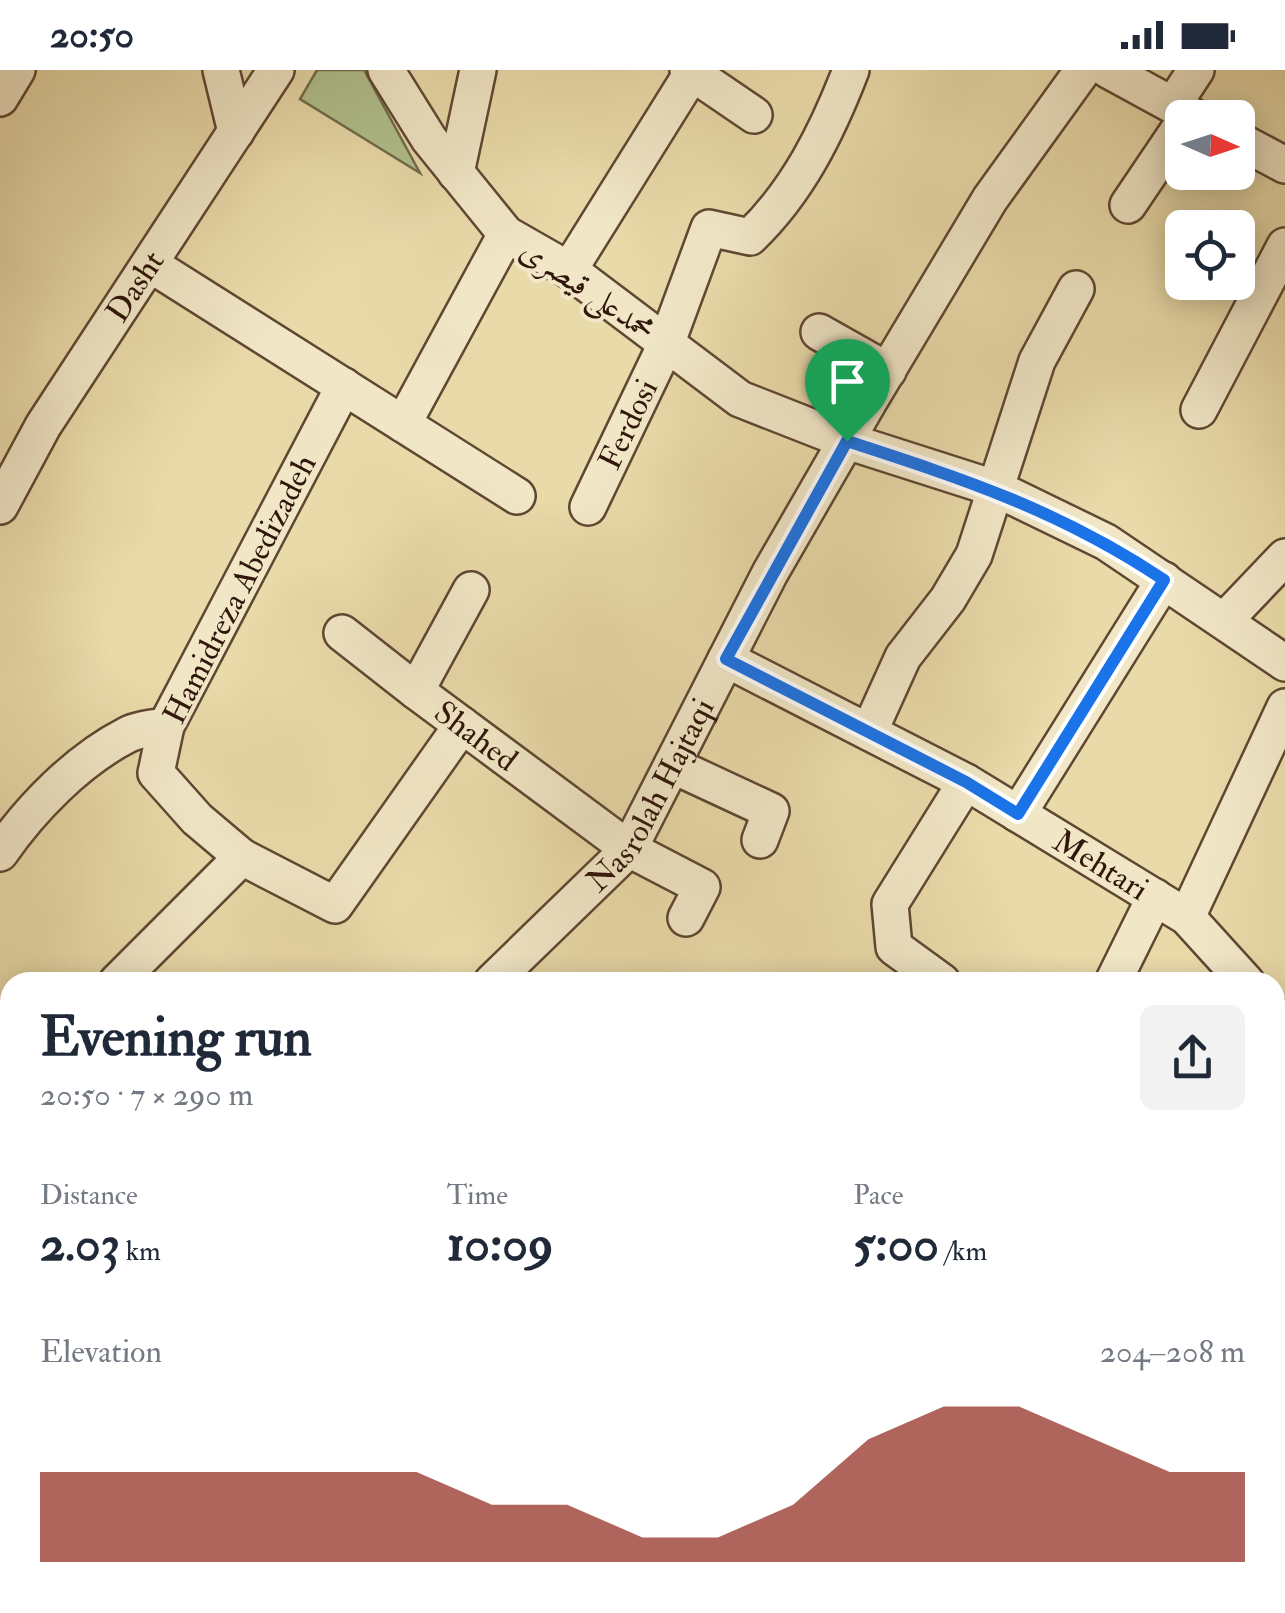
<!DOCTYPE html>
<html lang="en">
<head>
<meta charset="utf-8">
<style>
  :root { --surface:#fff; --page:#f2f2f3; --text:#1f2937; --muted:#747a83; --accent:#8f2418 }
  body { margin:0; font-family:"IM FELL Double Pica",Amiri,serif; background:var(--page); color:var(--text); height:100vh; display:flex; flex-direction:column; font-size:38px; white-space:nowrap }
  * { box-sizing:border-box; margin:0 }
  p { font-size:32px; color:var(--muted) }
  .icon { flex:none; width:55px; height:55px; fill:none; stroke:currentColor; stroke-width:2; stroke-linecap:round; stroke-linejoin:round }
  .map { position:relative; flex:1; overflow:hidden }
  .drawer { position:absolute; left:0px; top:902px; width:1285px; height:642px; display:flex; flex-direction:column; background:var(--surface); border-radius:30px 30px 0 0; box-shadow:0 5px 25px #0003 }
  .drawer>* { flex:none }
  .needle { width:65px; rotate:93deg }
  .buttons { position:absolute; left:1165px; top:30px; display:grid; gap:20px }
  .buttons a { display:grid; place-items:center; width:90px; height:90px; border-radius:15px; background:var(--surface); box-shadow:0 5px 25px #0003; font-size:50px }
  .pin { position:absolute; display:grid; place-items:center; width:85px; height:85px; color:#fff; margin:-102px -42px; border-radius:50% 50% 50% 0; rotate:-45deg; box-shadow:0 0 10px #0007 }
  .pin .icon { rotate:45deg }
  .round { display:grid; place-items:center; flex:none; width:105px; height:105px; border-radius:15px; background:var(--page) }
  .headline { display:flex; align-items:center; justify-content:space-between; height:170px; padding:0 40px }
  h1 { font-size:55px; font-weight:700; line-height:75px }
  .figures { display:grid; grid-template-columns:repeat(3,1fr); gap:15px; height:170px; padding:10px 40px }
  .figures div { display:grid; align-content:center }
  .figures b { font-size:50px; font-weight:700 }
  .figures small { font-size:28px; font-weight:400 }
  .figures p { font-size:28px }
  .chart { height:280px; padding:20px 40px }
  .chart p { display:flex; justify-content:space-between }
  .chart svg { width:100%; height:180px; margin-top:10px; fill:var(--accent); opacity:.7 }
  .status { display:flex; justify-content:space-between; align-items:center; height:70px; padding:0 50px; background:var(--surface); direction:ltr }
  .status svg { height:28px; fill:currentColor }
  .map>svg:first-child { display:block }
</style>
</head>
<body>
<div class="status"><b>20:50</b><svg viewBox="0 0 49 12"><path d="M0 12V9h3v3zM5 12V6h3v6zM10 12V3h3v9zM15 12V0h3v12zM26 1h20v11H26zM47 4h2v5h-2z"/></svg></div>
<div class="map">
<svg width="1285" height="1543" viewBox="0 0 1285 1543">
  <rect width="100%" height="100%" fill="#e9daa9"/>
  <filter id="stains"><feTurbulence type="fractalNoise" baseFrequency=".002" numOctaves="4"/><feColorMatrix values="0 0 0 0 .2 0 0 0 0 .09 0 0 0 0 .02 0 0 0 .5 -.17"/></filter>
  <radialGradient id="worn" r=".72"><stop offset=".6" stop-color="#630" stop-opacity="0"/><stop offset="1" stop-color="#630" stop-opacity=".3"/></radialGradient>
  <polygon fill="#b0c18d" stroke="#706c4c" stroke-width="2.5" points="317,0 364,0 420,103 300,29"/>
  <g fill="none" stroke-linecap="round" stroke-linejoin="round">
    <g stroke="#5f4732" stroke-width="40">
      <g id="minor">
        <polyline points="221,0 236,62"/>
        <polyline points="386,0 429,69 506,164 569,200 740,329 847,371 997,419 1106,472 1285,593"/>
        <polyline points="688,0 754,45"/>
        <polyline points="1108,0 1196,48"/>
        <polyline points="0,28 17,0"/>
        <polyline points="1173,35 1196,0"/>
        <polyline points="1238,70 1285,95"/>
        <polyline points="456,103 478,0"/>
        <polyline points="1128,135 1182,55"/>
        <polyline points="150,194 517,426"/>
        <polyline points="569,200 692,3"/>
        <polyline points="819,262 888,301"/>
        <polyline points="344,316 166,656 156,703 197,749 242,787 335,835 462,655"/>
        <polyline points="1199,340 1285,176"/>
        <polyline points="403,354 506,164"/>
        <path id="s1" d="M0,436L43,356L276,0"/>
        <path id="s2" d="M588,437L667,272L709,158L750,167C798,121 827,62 851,0"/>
        <path id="s3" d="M471,520L416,621L629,779L702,817L686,848"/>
        <polyline points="1224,551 1285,487"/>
        <polyline points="342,563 416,621"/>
        <path id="s4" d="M726,589L966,712L1187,847L1246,912"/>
        <polyline points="869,662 903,587 948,529 974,485 1037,291 1076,219"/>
        <polyline points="672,695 771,741 760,770"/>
        <polyline points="1018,744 1164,510"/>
        <path d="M0,783C31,738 78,690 127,665C138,659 153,658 166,656"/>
        <polyline points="1187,847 1285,637"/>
        <polyline points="117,912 242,787"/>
        <path id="s5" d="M492,912L629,779L770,503L868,333L990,129L1083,0"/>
        <polyline points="942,912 894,877 890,834 966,712"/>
        <polyline points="1113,912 1155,827"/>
        <polyline points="1275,945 1285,957"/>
        <polyline points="1275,1013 1285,995"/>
        <polyline points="0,1030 10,1020"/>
        <polyline points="0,1071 9,1054"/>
        <polyline points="1275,1166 1285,1175"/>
        <polyline points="0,1343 10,1348"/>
        <polyline points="1275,1478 1285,1484"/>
        <polyline points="0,1527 10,1503"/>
        <polyline points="338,1535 348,1538"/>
        <polyline points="602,1535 611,1543"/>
        <polyline points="869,1535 873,1543"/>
        <polyline points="221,1543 239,1535"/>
        <polyline points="781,1543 787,1535"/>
        <polyline points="1058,1543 1063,1535"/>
      </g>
    </g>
    <g stroke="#31160b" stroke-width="50">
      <polyline id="major" points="1283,1543 1285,1540"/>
    </g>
    <use href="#minor" stroke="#f1e7c7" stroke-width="35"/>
    <use href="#major" stroke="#e9daa9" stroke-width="45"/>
  </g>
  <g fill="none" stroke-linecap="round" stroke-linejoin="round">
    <g stroke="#fff" stroke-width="20">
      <path id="route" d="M847,371C964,409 1061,441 1164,510L1018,744L966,712L726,589Z"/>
    </g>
    <use href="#route" stroke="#1a73e8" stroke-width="12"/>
  </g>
  <g text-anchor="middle" stroke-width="8" stroke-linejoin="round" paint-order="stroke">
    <g font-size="32" fill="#31160b" stroke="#f1e7c7">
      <text dy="11" stroke="none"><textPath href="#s1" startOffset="258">Dasht</textPath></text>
      <text transform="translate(588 219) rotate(34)" y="11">محمدعلی قیصری</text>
      <text dy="11" stroke="none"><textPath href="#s2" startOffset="92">Ferdosi</textPath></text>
      <text transform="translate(239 519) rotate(-63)" y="11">Hamidreza Abedizadeh</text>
      <text dy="11" stroke="none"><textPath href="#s3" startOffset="190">Shahed</textPath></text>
      <text dy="11" stroke="none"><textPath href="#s5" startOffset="248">Nasrolah Hajtaqi</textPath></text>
      <text dy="11" stroke="none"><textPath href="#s4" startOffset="428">Mehtari</textPath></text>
    </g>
  </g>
  <rect width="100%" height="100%" filter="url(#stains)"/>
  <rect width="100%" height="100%" fill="url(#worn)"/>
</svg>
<div class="buttons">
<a><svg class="needle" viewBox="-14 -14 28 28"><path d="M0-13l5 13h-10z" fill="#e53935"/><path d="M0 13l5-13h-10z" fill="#747a83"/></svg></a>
<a><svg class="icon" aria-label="locate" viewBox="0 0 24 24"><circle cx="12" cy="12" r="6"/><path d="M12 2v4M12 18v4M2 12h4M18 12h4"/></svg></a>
</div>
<div class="pin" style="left:847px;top:371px;background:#1e9e55"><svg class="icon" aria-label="arrive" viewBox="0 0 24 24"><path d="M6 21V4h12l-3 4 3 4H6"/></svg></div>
<section class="drawer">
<div class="headline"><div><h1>Evening run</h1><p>20:50 · 7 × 290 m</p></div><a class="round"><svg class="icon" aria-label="share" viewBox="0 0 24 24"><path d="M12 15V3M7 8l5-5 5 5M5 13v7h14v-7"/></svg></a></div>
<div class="figures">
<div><p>Distance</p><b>2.03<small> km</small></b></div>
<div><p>Time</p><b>10:09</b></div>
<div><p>Pace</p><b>5:00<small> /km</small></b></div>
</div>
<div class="chart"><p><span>Elevation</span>204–208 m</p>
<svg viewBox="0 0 160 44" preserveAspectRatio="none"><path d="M0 44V22L10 22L20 22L30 22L40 22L50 22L60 30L70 30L80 38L90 38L100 30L110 14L120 6L130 6L140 14L150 22L160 22V44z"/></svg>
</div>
</section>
</div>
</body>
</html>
